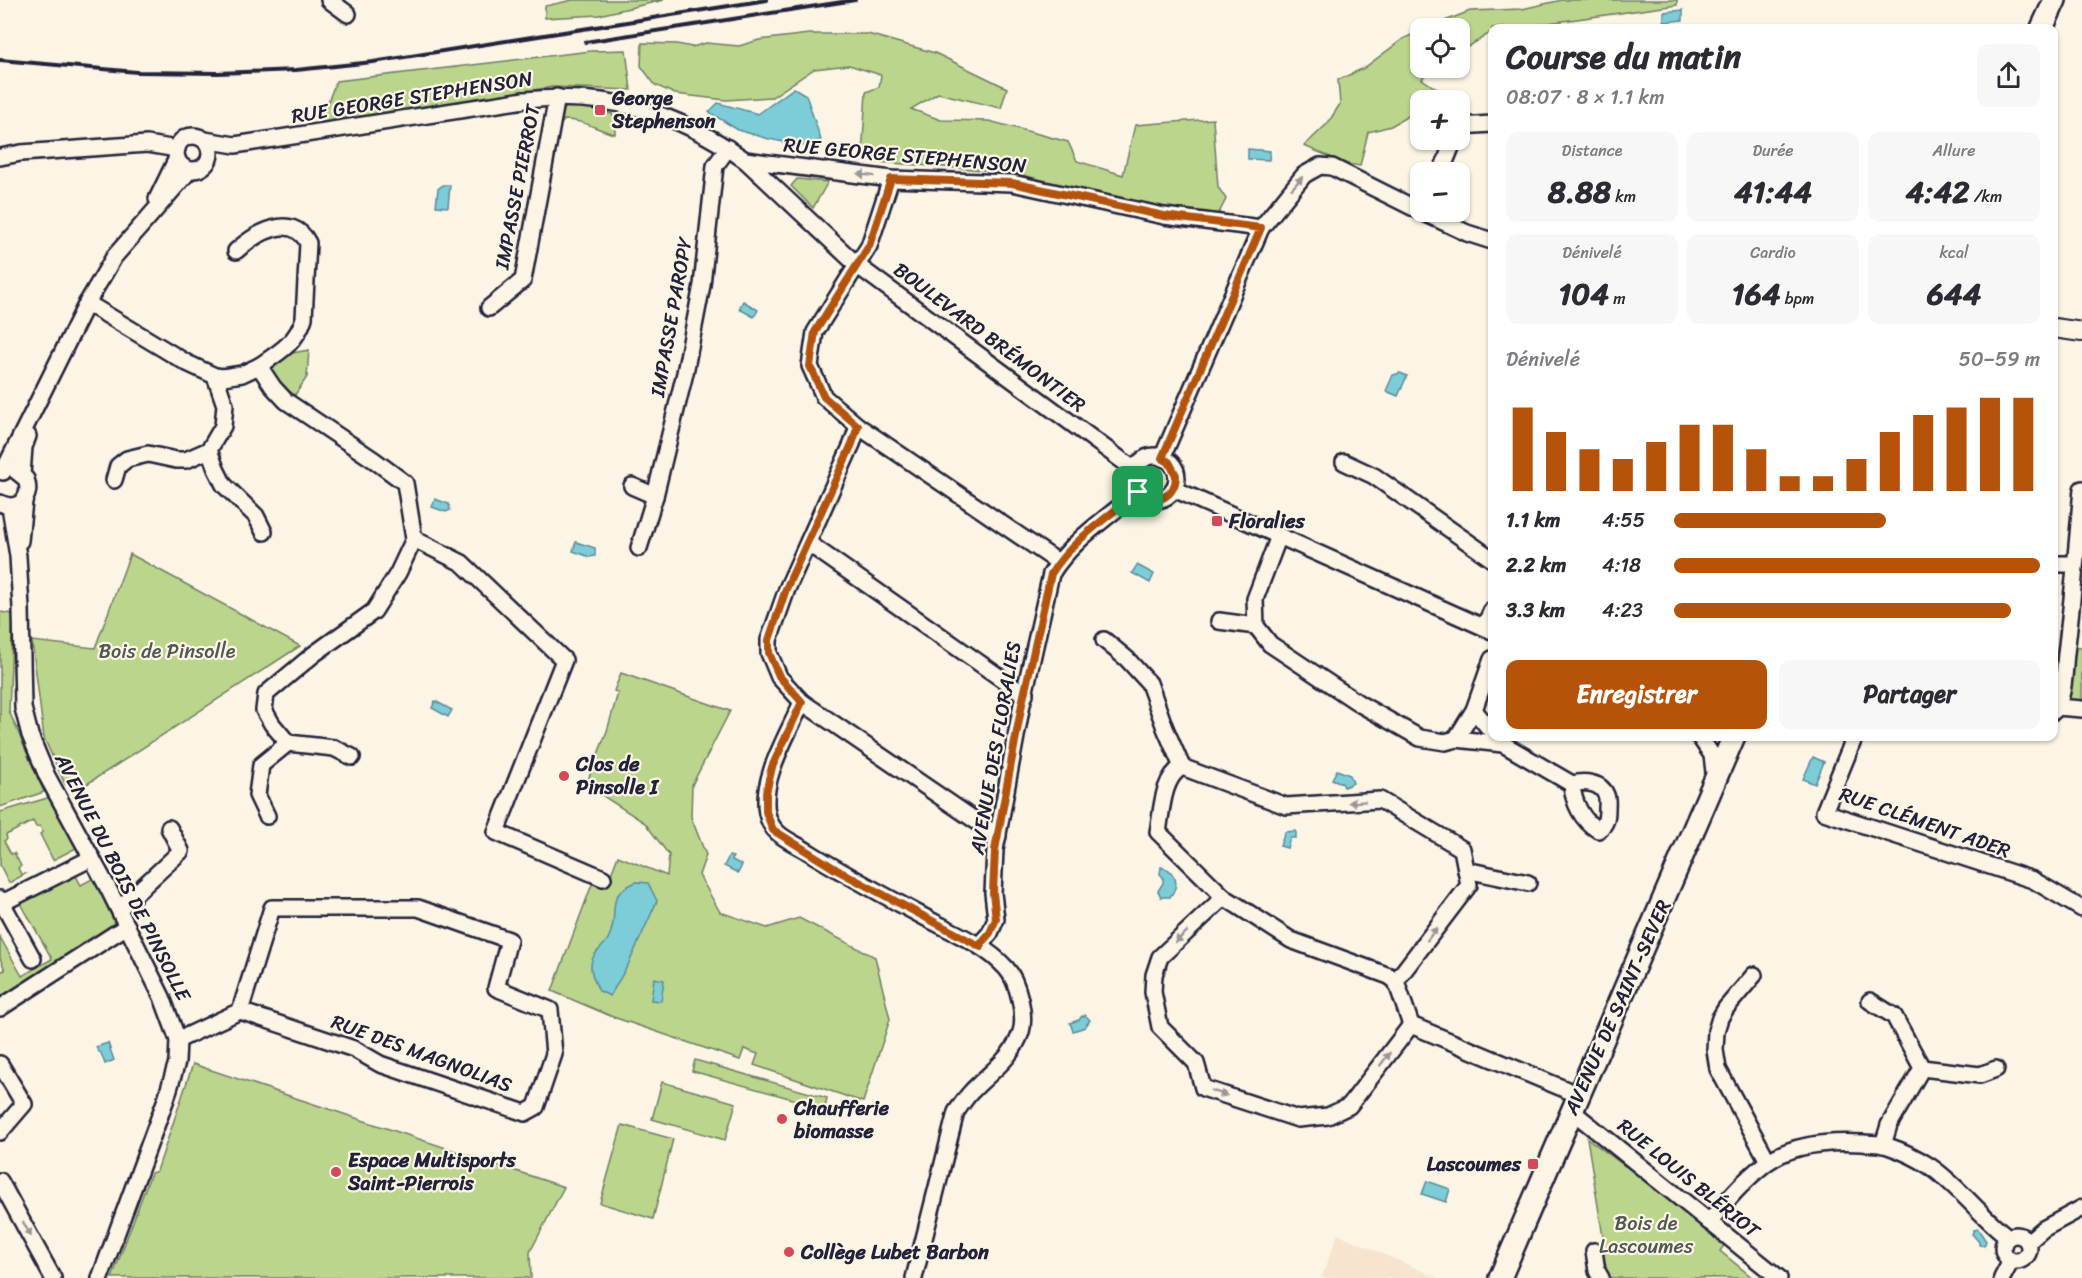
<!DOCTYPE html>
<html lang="fr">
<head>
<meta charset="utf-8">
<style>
  :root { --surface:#fff; --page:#f7f7f7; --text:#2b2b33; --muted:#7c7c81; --accent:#b45309 }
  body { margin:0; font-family:Sriracha,sans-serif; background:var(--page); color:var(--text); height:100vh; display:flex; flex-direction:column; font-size:22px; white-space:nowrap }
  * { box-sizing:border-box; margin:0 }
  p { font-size:20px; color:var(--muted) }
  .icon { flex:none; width:33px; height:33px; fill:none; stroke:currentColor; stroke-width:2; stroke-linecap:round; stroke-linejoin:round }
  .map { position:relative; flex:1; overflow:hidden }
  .drawer { position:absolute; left:1488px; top:24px; width:570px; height:717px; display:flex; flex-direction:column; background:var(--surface); border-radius:12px; box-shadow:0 2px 4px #0004 }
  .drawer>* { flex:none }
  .buttons { position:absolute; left:1410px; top:18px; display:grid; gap:12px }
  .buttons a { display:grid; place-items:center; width:60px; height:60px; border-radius:12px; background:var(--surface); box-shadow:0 2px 4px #0004; font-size:30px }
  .pin { position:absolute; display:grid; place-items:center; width:51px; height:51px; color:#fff; margin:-26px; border-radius:12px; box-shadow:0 3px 9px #0006 }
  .round { display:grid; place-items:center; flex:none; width:63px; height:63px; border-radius:12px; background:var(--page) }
  .headline { display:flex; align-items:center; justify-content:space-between; height:102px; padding:0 18px }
  h1 { font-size:33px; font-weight:700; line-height:45px }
  .figures { display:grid; grid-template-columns:repeat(3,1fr); gap:9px; height:102px; padding:6px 18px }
  .figures div { display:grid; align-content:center; border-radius:12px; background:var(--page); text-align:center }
  .figures b { font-size:30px; font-weight:700 }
  .figures small { font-size:16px; font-weight:400 }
  .figures p { font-size:16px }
  .chart { height:168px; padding:12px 18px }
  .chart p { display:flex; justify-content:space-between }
  .chart svg { width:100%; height:108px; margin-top:6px; stroke:var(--accent); stroke-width:6 }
  .button { display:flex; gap:12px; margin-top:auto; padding:12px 18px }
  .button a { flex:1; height:69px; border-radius:12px; background:var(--accent); color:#fff; font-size:24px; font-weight:700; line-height:69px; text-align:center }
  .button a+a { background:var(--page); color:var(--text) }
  ul { padding:0 18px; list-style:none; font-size:20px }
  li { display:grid; grid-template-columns:96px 72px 1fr; align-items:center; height:45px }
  li i { height:15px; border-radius:8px; background:var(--accent) }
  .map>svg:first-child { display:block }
</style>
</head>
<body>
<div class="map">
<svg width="2082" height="1278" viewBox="0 0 2082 1278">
  <rect width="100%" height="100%" fill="#fcf5e5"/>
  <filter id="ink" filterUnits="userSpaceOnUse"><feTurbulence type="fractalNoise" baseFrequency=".0167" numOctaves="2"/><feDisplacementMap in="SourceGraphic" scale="12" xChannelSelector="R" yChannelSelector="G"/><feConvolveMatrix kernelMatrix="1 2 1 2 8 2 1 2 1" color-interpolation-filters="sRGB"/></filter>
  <g filter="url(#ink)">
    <polygon fill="#f7e4cf" points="1338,1234 1438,1278 1321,1278"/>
    <g fill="#bbd58c" stroke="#6e7c64" stroke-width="1.5">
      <polygon points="573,0 664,0 599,15 545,18 545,6"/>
      <polygon points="1562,0 1677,0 1677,5 1534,25 1532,28 1492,28 1492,33 1490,33 1460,52 1460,28 1427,28 1470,11 1522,9"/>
      <polygon points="1420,31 1420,68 1430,68 1422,79 1443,93 1434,100 1420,100 1420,109 1391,126 1368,132 1360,166 1347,164 1304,146 1328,123 1340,104 1338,80 1364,68 1403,39"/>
      <polygon points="809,34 868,34 935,53 1007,88 1001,108 938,93 911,109 941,120 989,121 1068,142 1077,161 1123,175 1135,125 1213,119 1218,187 1226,199 1214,223 1154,210 1011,172 877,162 862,157 866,92 879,87 881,75 849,65 814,69 772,97 726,100 675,94 655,85 641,66 642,43 677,44 692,47 706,43 739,46 759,40"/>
      <polygon points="626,50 631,90 552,87 319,126 336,81 591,51"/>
      <path d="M571,105L586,107L612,114L615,121V134C597,130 585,120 564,120L559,127L562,109Z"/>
      <polygon points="797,179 828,182 813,208 791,186"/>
      <polygon points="309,350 307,377 295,395 277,383 271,373 272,364 287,354"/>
      <polygon points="130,554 300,646 87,784 76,787 65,784 44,738 32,641 95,648"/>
      <polygon points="0,612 13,614 9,711 44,792 0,807"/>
      <polygon points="2072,646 2082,647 2082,703 2065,701"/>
      <polygon points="621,673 730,711 692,785 691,817 706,855 699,875 720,912 767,928 799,918 875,957 890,1019 863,1102 754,1065 758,1054 744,1049 740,1060 613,1017 552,991 594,879 607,885 618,856 667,876 669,855 645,823 586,785 607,731 618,693 614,691"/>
      <polygon points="51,797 80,846 53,860 40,834 43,832 40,826 36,827 33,821 6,835 7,839 4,841 11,854 14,853 21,866 18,868 21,874 25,874 9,883 0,865 0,812"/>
      <polygon points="75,874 81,885 94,878 116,918 116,926 0,997 0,972 5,970 0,958 0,937 22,976 52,959 19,900"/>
      <polygon points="695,1060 827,1098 825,1108 692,1071"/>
      <polygon points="193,1064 564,1187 530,1252 531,1278 112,1278 151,1173 157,1171"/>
      <polygon points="662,1082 736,1103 725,1140 652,1119"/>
      <polygon points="622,1125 673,1139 653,1219 600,1203"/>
      <polygon points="1587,1138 1625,1166 1627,1165 1725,1244 1720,1251 1753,1278 1605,1278 1604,1275 1603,1237"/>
    </g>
    <g fill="#7dcdd8" stroke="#598999" stroke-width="1.5">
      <polygon points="1683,10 1683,20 1664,22 1664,12"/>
      <polygon points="794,88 806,95 821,140 804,146 769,139 738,130 709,112 718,103 758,114"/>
      <polygon points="1248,149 1270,151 1269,160 1248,159"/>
      <polygon points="443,185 450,185 448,207 436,206 438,189"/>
      <polygon points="743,301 758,310 754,317 739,309"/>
      <polygon points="1400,373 1407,376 1398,396 1386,391 1393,375"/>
      <polygon points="435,499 449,504 450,510 446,512 432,507"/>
      <polygon points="576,542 595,548 595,556 590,557 573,551"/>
      <polygon points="1137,565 1154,574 1150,583 1132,573"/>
      <polygon points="435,701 452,710 448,717 432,708"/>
      <polygon points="1813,757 1824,762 1815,784 1803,779"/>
      <polygon points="1337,770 1350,775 1353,783 1344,787 1342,783 1332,779"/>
      <polygon points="1296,831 1296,838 1290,838 1287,848 1280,846 1285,832"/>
      <polygon points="729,856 733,857 732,860 742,865 738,873 724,866"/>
      <path d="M1161,867L1169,870C1178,880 1178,886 1170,897H1161L1158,891L1163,883V877L1160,874Z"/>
      <path d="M636,882L648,883L657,901L629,963L610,996L599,991C595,983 590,972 591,964C592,952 605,947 609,937C621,911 602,897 636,882Z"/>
      <polygon points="654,978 664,980 661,1001 651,1000"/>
      <polygon points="1085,1015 1090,1020 1085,1027 1073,1031 1070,1023 1079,1020 1082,1016 1084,1017"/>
      <polygon points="108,1043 114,1060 105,1064 101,1053 98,1051 96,1047"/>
      <polygon points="1427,1181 1450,1189 1446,1202 1422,1194"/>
      <polygon points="1978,1229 1986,1241 1984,1246 1979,1245 1979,1242 1972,1234 1974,1230"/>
    </g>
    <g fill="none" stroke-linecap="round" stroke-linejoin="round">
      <g stroke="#22223b" stroke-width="20">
        <g id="minor">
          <polyline points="329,0 348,14"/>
          <polyline points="1460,126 1492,124"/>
          <circle cx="193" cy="153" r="17"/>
          <path d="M205,140L235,145L524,100C609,92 675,111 745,160L891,179L1012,183L1164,216L1261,228"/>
          <polyline points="0,157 21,153 147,144 177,149"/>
          <polyline points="745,160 858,266 1135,470"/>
          <polyline points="1441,172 1454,140"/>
          <polyline points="891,179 869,246 815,332 810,366 824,397 858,426 852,444 787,589 769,640 769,653 779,677 802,702 998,836"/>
          <polyline points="157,199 177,158"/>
          <polyline points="1422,212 1467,233 1492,241"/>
          <path d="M236,251C255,234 292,211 308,243L304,318C297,342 280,352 259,366"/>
          <polyline points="87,303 187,363 215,376 223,377 242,374 259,366 273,387 286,401 374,460 405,483 414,539 398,573 374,611 314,654 266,694 264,710 272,724 288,743 334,748 352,757"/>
          <polyline points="489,308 523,280 557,97"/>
          <polyline points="858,426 1058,562"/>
          <polyline points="209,450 216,469 224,485 256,516 264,532"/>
          <circle cx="1155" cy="478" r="22"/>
          <polyline points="1162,458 1261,228 1304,175 1320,166 1332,167 1420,211"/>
          <polyline points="1344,462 1374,476 1492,559"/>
          <polyline points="3,472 87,303 114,257 190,170"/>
          <polyline points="22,475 24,447 28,436"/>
          <polyline points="114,480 118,466 127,459 148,454 176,460 186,460 209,450 223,426 225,405 215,376"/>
          <polyline points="632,486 655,496 685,373 702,285 715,166 728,148"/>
          <polyline points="1174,489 1492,631"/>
          <path d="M0,503C18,512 33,498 26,479L16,471"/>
          <polyline points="10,507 18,556 21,608 23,708 30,735 47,776 109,890 162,997 178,1040 177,1062 166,1099 100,1278"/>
          <polyline points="1279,536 1255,599 1256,626 1270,644 1360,704 1420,738 1445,742 1456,739 1503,744"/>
          <polyline points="414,539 462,563 564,660 496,832 603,878"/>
          <polyline points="20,541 24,501"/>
          <polyline points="808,543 1025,695"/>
          <polyline points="639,548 655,496"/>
          <polyline points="2054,564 2075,564"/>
          <polyline points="1219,621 1256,626"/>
          <polyline points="1484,627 1492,610"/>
          <polyline points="1104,640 1127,659 1149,683 1165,728 1182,767"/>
          <path d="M802,702C789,733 760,778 767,813C771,835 789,840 807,851C847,876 889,898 930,920C957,934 986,946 1006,968C1018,981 1026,1016 1021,1032C1012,1059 990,1072 972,1091C966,1097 961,1105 956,1112L914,1278"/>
          <polyline points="2057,707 2082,709"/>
          <polyline points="1474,710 1492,732"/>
          <path d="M2054,711C2065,696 2064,671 2066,653C2073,598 2077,544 2082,489"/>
          <path d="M1497,736L1503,744L1572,784C1573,802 1582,821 1598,830C1606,825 1607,818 1607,809C1607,805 1608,799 1606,795C1601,782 1584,781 1572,784"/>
          <polyline points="1699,736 1712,755 1715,780"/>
          <polyline points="1855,736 1824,812 2033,880 2082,909"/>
          <polyline points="1456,739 1474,710 1492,659"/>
          <path d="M1182,767C1162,778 1162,811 1158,832L1224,897L1291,940L1389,976L1396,981L1411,1025L1579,1095"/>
          <polyline points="1182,767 1286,806 1380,800 1462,849 1469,885 1396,981"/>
          <polyline points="267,816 257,795 261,765 288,743"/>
          <polyline points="1466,870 1528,883"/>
          <polyline points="1224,897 1160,957 1154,975 1153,992 1160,1027 1196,1063 1203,1088 1298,1119 1328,1116 1349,1106 1411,1025"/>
          <polyline points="0,899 33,959"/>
          <polyline points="0,904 92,858"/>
          <polyline points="119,909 181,851 169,828"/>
          <path d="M981,947L982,942L990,933L996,919L993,893L995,850L1022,704L1051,574C1071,541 1108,517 1138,492"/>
          <polyline points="1754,975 1726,1008 1720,1018 1716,1031 1715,1050 1718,1069 1768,1161"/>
          <polyline points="1870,1001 1894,1016 1922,1068 1889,1125 1883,1145"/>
          <polyline points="0,1008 127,926"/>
          <polyline points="178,1040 240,1011 272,908 418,908 509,940 496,988 550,1010 554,1054 536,1107 525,1113 380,1064 354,1049 240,1011"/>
          <polyline points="0,1064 24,1104 0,1132"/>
          <polyline points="1922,1068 1980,1075 1996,1069"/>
          <polyline points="1572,1111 1779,1278"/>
          <polyline points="0,1181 53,1278"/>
          <path d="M1709,1222C1727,1200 1744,1180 1766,1163C1793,1143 1831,1141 1863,1143C1870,1144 1878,1143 1885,1145C1900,1150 1918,1158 1931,1167C1960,1187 1980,1216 2008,1237"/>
          <circle cx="2016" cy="1248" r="13"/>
          <polyline points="2028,1242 2043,1229 2082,1208"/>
          <polyline points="1594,1251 1597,1271 1601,1278"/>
          <polyline points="2002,1278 2011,1261"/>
        </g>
      </g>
      <g stroke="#22223b" stroke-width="22">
        <polyline id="tertiary" points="2054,328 2082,332"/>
      </g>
      <g stroke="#22223b" stroke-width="26">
        <g id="secondary">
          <polyline points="2042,28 2055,0"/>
          <polyline points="1500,1278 1734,736"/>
        </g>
      </g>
      <use href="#minor" stroke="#fcf5e5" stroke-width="15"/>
      <use href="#tertiary" stroke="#fcf5e5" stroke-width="18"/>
      <use href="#secondary" stroke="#fcf5e5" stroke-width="21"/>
      <g stroke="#22223b" stroke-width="4">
        <polyline points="585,42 855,0"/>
        <polyline points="0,60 137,72 218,73 296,70 373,62 767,0"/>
      </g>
    </g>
    <defs><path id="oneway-solid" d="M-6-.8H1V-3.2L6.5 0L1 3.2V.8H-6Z" transform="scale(1.5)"/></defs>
    <g fill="#9a9698">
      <use href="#oneway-solid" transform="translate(866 175) rotate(-173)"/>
      <use href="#oneway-solid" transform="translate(1297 183) rotate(-48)"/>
      <use href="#oneway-solid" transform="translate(1357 802) rotate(176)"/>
      <use href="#oneway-solid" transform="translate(1432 934) rotate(-53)"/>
      <use href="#oneway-solid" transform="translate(1181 937) rotate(138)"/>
      <use href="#oneway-solid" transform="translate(1385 1059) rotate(-53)"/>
      <use href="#oneway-solid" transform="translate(1219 1093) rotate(18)"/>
      <use href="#oneway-solid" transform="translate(27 1229) rotate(61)"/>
    </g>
  </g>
  <g fill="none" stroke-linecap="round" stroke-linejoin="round" filter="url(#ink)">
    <g stroke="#fff" stroke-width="12">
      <path id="route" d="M891,179L1012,183L1164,216L1261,228L1162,458L1169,462L1176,475C1176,498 1154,507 1138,492C1108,517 1071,541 1051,574L1022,704L995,850L993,893L996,919L990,933L982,942L981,947L837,870L773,830L766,812V793L772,767L802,702L779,676L769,653V640L786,589L852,444L858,426L824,397L810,366L815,332L869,246Z"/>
    </g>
    <use href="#route" stroke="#b45309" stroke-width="8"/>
  </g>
  <g fill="#d1495b" stroke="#fcf5e5" stroke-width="2">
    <rect x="594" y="104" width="12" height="12" rx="3"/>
    <rect x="1211" y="515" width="12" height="12" rx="3"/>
    <circle cx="564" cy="776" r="6"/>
    <circle cx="782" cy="1119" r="6"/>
    <rect x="1527" y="1158" width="12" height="12" rx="3"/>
    <circle cx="336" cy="1172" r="6"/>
    <circle cx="789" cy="1252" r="6"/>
  </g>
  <g text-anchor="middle" stroke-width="4.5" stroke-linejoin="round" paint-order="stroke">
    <g font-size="20" fill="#22223b" stroke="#fcf5e5">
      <text transform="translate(412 97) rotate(-9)" y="7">RUE GEORGE STEPHENSON</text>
      <text transform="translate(905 155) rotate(5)" y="7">RUE GEORGE STEPHENSON</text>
      <text transform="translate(517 187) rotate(-79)" y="7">IMPASSE PIERROT</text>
      <text transform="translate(671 317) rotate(-80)" y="7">IMPASSE PAROPY</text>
      <text transform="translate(990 337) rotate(37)" y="7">BOULEVARD BRÉMONTIER</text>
      <text transform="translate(995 748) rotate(-80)" y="7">AVENUE DES FLORALIES</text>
      <text transform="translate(1925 822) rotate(19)" y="7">RUE CLÉMENT ADER</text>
      <text transform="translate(123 877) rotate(63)" y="7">AVENUE DU BOIS DE PINSOLLE</text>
      <text transform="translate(1617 1007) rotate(-66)" y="7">AVENUE DE SAINT-SEVER</text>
      <text transform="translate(422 1053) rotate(20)" y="7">RUE DES MAGNOLIAS</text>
      <text transform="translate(1689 1178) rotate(39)" y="7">RUE LOUIS BLÉRIOT</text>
    </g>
    <g font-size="20" font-weight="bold" fill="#22223b" stroke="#fcf5e5" text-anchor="start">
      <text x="612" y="105">George<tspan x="612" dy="23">Stephenson</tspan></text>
      <text x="1229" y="528">Floralies</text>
      <text x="576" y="771">Clos de<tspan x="576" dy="23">Pinsolle I</tspan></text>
      <text x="794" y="1115">Chaufferie<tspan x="794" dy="23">biomasse</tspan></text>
      <text x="348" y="1167">Espace Multisports<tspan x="348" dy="23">Saint-Pierrois</tspan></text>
      <text x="1521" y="1171" text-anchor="end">Lascoumes</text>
      <text x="801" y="1259">Collège Lubet Barbon</text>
    </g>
    <g font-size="20" fill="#505853" stroke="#fcf5e5">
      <text x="167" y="658">Bois de Pinsolle</text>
      <text x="1646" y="1230">Bois de<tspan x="1646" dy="23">Lascoumes</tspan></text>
    </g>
  </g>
</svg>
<div class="buttons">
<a><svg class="icon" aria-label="locate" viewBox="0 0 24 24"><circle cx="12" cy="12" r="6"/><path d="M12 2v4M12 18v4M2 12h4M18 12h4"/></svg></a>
<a>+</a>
<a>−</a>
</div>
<div class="pin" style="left:1138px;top:492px;background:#1e9e55"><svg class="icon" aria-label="arrive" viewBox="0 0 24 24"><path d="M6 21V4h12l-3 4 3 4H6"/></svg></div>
<section class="drawer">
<div class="headline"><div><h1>Course du matin</h1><p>08:07 · 8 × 1.1 km</p></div><a class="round"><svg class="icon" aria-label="share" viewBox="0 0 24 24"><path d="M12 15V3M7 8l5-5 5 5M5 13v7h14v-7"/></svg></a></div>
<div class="figures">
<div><p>Distance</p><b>8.88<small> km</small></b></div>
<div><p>Durée</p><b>41:44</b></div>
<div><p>Allure</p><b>4:42<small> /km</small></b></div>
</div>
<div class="figures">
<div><p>Dénivelé</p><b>104<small> m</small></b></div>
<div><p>Cardio</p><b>164<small> bpm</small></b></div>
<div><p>kcal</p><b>644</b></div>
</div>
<div class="chart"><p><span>Dénivelé</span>50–59 m</p>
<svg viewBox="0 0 160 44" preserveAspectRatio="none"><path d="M5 44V10M15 44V20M25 44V27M35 44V31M45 44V24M55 44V17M65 44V17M75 44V27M85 44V38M95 44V38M105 44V31M115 44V20M125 44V13M135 44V10M145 44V6M155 44V6"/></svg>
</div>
<ul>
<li><b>1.1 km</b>4:55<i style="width:58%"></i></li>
<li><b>2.2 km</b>4:18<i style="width:100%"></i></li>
<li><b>3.3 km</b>4:23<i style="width:92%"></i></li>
</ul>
<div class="button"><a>Enregistrer</a><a>Partager</a></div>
</section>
</div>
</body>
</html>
